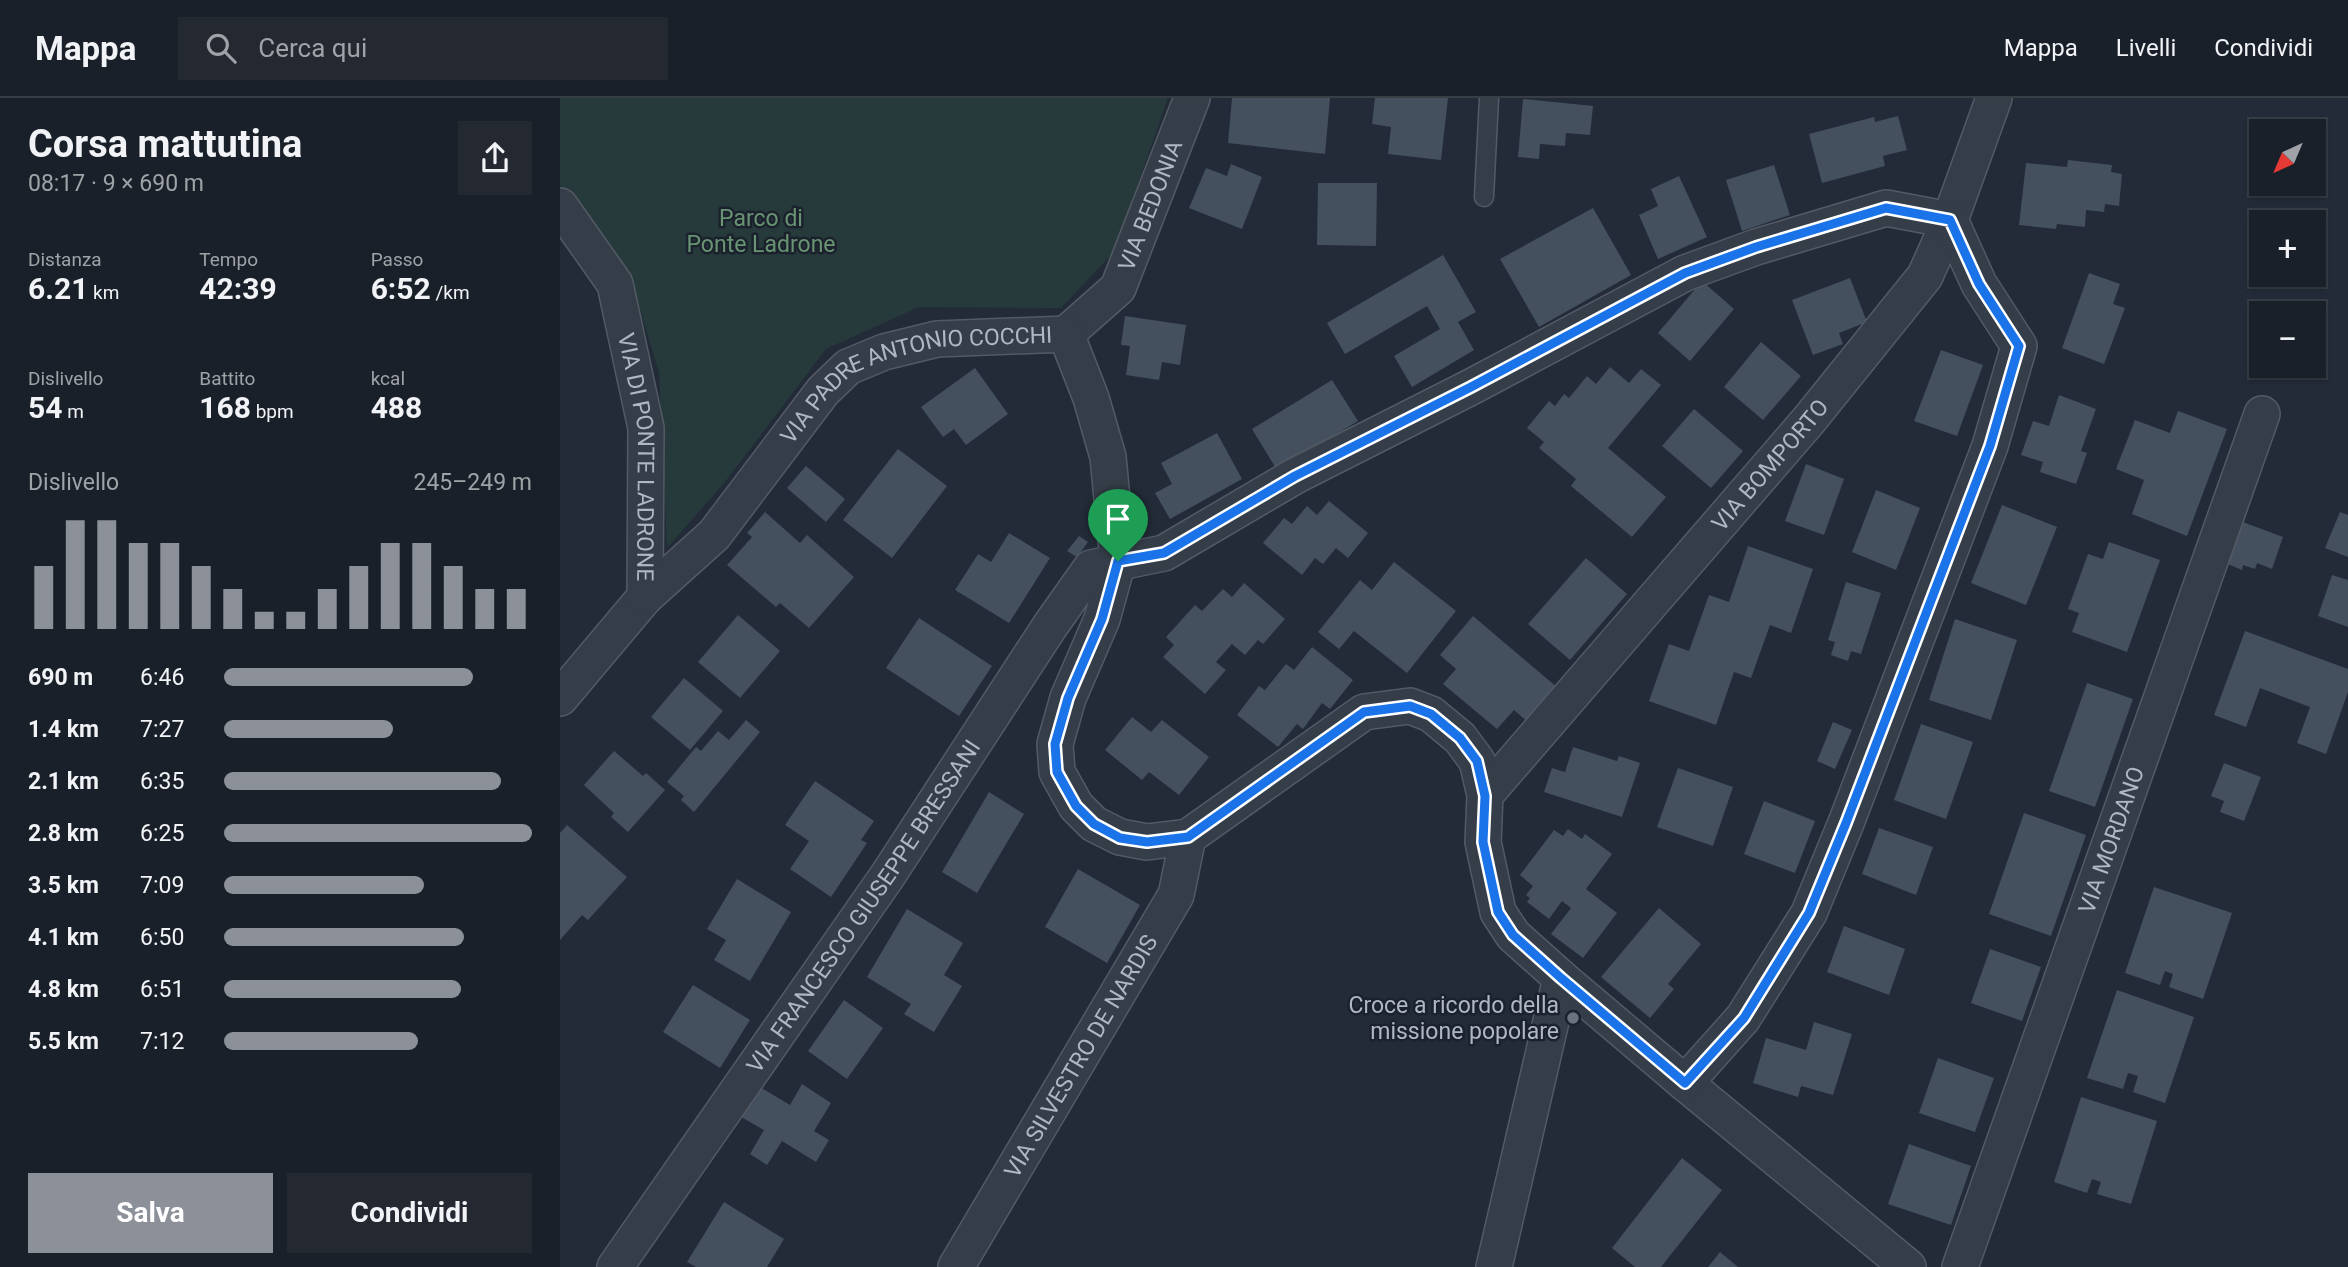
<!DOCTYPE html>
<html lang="it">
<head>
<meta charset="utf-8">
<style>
  :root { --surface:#1a2029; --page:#232831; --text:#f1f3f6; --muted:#9fa3a8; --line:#383e46; --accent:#8c9099 }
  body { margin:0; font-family:Roboto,sans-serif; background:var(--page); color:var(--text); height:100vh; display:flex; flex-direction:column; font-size:26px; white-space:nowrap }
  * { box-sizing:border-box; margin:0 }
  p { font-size:23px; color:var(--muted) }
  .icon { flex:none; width:38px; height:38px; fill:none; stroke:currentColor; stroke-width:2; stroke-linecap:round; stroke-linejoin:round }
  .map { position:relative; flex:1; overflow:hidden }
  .panel { display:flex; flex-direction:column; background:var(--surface); width:560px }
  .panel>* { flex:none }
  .needle { width:46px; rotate:224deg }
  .buttons { position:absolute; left:1689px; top:21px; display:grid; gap:14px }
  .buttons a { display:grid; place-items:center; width:77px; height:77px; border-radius:0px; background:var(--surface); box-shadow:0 2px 5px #0004,0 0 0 2px var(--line); font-size:35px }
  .pin { position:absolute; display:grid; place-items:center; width:60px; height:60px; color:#fff; margin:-72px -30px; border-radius:50% 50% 50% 0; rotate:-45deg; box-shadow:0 0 7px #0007 }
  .pin .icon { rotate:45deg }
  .round { display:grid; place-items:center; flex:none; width:74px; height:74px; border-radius:0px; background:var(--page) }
  .summary { display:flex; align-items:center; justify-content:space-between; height:119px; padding:0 28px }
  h1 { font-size:38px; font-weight:700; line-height:52px }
  .stats { display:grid; grid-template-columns:repeat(3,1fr); gap:10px; height:119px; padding:7px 28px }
  .stats div { display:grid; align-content:center }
  .stats b { font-size:30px; font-weight:700 }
  .stats small { font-size:19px; font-weight:400 }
  .stats p { font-size:19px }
  .chart { height:196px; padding:14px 28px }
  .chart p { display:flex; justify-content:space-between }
  .chart svg { width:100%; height:126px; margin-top:7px; stroke:var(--accent); stroke-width:6 }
  .primary-button { display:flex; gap:14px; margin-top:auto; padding:14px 28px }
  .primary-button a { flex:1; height:80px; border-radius:0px; background:var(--accent); color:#fff; font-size:28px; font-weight:700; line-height:80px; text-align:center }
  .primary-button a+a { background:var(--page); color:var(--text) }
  ul { padding:0 28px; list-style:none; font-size:23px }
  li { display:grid; grid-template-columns:112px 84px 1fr; align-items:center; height:52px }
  li i { height:18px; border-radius:9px; background:var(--accent) }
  header { display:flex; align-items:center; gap:42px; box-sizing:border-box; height:98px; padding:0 35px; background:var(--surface); border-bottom:2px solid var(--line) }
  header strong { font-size:33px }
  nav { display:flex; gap:38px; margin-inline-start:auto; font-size:24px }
  .search { width:490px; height:63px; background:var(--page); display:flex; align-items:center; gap:18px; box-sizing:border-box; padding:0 24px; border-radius:0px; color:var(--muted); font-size:26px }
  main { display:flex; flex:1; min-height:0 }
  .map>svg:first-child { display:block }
</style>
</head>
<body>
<header>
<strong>Mappa</strong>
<div class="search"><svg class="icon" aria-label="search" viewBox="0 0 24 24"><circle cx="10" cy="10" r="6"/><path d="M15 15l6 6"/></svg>Cerca qui</div>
<nav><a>Mappa</a><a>Livelli</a><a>Condividi</a></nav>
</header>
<main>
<section class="panel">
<div class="summary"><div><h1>Corsa mattutina</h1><p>08:17 · 9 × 690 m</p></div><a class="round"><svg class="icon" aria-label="share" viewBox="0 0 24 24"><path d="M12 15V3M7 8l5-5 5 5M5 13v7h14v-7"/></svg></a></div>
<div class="stats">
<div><p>Distanza</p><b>6.21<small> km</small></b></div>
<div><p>Tempo</p><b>42:39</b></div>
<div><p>Passo</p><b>6:52<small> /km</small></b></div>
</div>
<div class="stats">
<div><p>Dislivello</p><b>54<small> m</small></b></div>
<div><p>Battito</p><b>168<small> bpm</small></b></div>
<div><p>kcal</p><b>488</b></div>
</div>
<div class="chart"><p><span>Dislivello</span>245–249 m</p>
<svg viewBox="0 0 160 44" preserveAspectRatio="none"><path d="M5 44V22M15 44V6M25 44V6M35 44V14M45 44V14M55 44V22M65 44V30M75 44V38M85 44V38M95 44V30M105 44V22M115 44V14M125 44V14M135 44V22M145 44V30M155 44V30"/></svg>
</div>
<ul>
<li><b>690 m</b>6:46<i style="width:81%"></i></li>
<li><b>1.4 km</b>7:27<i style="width:55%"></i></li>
<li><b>2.1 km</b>6:35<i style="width:90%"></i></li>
<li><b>2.8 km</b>6:25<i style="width:100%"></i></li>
<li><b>3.5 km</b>7:09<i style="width:65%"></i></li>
<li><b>4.1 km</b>6:50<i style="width:78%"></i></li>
<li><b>4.8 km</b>6:51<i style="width:77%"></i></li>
<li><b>5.5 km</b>7:12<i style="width:63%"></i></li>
</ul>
<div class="primary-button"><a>Salva</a><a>Condividi</a></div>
</section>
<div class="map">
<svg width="1788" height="1169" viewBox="0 0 1788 1169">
  <rect width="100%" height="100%" fill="#222b37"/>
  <polygon fill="#273a3b" points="0,0 608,0 554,154 501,210 359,209 266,251 165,384 107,450 99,274 71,182 0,87"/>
  <g fill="#45505f">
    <polygon points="672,0 770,0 765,56 668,45"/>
    <polygon points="815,0 888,0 881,62 828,56 831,29 812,26"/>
    <polygon points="963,1 1033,8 1030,37 1006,35 1005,48 980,46 979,61 958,59"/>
    <polygon points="1338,18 1347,52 1323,58 1325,68 1262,85 1249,36 1314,19 1315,24"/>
    <polygon points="1508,62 1552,67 1551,74 1562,76 1559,108 1545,106 1544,114 1526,112 1525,129 1497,126 1496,131 1459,127 1466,65 1507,69"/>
    <polygon points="671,66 702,79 682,131 629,110 646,70 667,78"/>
    <polygon points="1214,67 1230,117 1182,133 1166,82"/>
    <polygon points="1119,78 1147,139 1098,161 1079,117 1098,108 1091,91"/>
    <polygon points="758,85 817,85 816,148 757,147"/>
    <polygon points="1033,110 1071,177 979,229 940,161"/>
    <polygon points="883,157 916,214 898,224 914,252 852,289 834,258 880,231 867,208 785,256 767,225"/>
    <polygon points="1529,175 1560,186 1553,206 1565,210 1544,266 1502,250"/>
    <polygon points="1290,180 1307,224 1279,235 1283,246 1253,257 1232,202"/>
    <polygon points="1142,183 1174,211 1130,263 1098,235"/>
    <polygon points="565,218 626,227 620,267 602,264 599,282 566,277 570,248 561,247"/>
    <polygon points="1201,244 1241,278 1203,322 1164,289"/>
    <polygon points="1381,252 1423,267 1397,338 1354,323"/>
    <polygon points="1050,269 1069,285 1081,271 1101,287 1048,350 1106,399 1072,439 1011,388 1016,381 979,350 984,344 967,330 989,303 995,308 1004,296 1009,300 1027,278 1036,286"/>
    <polygon points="415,270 448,316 406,347 394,331 383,339 361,309"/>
    <polygon points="772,282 798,323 717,372 692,331"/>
    <polygon points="1499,297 1536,311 1521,353 1527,355 1516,386 1480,374 1483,364 1461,357 1473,323 1489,328"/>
    <polygon points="1134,311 1183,353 1151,390 1102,348"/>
    <polygon points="1618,313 1667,331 1627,438 1572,416 1584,382 1556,371 1575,322 1610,335"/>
    <polygon points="657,335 682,381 610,421 595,395 612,386 601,365"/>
    <polygon points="338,351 387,388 332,460 283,422"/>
    <polygon points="1246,366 1284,381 1264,437 1225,423"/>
    <polygon points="246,368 285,401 266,424 227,390"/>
    <polygon points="1316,392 1360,410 1336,472 1292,454"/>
    <polygon points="769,403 808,435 788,460 776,450 763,466 755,460 742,477 703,445 724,420 732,426 747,408 757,417"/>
    <polygon points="1442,407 1497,429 1466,507 1411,485"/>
    <polygon points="205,414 240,445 247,437 294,479 249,530 220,505 216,509 167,467 192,439 187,435"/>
    <polygon points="1780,414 1788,417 1788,459 1765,450"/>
    <polygon points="1680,423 1723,439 1712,471 1697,465 1695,471 1683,467 1682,472 1665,465"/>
    <polygon points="449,435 490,460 449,525 395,492 418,456 431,464"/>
    <polygon points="519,438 528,444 517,459 507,453"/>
    <polygon points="1549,444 1600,462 1567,554 1512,534 1519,515 1508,511 1528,456 1543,461"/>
    <polygon points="1188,448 1253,471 1231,535 1210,527 1191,580 1174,574 1156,627 1089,603 1109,546 1129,553 1149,497 1169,504"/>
    <polygon points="1026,460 1067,496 1010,562 968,526"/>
    <polygon points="834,464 896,513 847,575 794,533 779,551 758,534 800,482 812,492"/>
    <polygon points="1772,477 1788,482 1788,529 1758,518"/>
    <polygon points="1286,484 1321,495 1301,556 1291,553 1288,563 1271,557 1275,544 1268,542"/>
    <polygon points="684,485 725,521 703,546 698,542 685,557 672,546 656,564 666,572 645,596 603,559 614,547 606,539 635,507 642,513 663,491 672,499"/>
    <polygon points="178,517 220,553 180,600 138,564"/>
    <polygon points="913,518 998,590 969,625 954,612 937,631 883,586 896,571 880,557"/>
    <polygon points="359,520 432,568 399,618 326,570"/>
    <polygon points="1395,521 1457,542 1431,622 1369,602"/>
    <polygon points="1685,533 1788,571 1788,594 1766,656 1737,645 1750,609 1700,590 1686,629 1654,617"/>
    <polygon points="752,549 793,582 770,611 762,605 743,631 737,626 718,649 677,617 699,588 705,592 726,566 734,572"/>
    <polygon points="124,580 163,613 130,652 91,619"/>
    <polygon points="1527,585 1573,601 1535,709 1489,693"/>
    <polygon points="572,619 591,634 602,622 649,659 619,697 589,674 582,682 545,652"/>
    <polygon points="186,622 200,634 134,714 121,702 124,698 107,684 136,649 141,653 158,633 169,642"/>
    <polygon points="1273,624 1292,632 1275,671 1257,663"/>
    <polygon points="1361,626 1413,644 1386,721 1334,702"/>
    <polygon points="1013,649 1057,663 1059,658 1080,665 1062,719 984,694 992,670 1005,674"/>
    <polygon points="54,653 83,678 86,675 105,692 68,734 51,719 54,715 24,687"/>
    <polygon points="1664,665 1701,679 1684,723 1660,714 1664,703 1651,698"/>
    <polygon points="1118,670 1173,689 1153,748 1097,729"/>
    <polygon points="255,683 314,723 301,742 307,745 271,799 230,771 249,743 225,727"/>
    <polygon points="429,694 464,716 417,795 382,774"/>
    <polygon points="1204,703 1255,723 1235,775 1184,756"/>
    <polygon points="1464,715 1526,737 1491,838 1429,816"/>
    <polygon points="7,727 67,779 28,822 22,817 0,842 0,735"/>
    <polygon points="1319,730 1373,749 1356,797 1302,776"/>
    <polygon points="1008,731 1022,741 1025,736 1052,756 1026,791 1057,815 1023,860 991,836 1011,810 1002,803 989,821 967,804 970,800 966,797 973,788 960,777 994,732 1003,738"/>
    <polygon points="518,771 580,807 547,865 485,829"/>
    <polygon points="177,781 231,814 190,883 154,862 166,842 147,831"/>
    <polygon points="1594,789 1672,815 1643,901 1609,889 1613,876 1605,873 1600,887 1565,875"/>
    <polygon points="1099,810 1141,846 1108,886 1114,891 1090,920 1041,879"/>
    <polygon points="347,811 403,845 384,877 402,888 374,934 344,916 351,906 307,879"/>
    <polygon points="1284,828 1345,851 1329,897 1267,874"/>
    <polygon points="1430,851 1481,869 1462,923 1411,905"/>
    <polygon points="133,887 190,922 160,970 103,934"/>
    <polygon points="1557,892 1634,919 1605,1005 1573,994 1578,978 1568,975 1563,991 1527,980"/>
    <polygon points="284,902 323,930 287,981 248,953"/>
    <polygon points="1254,924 1292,936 1273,997 1241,988 1238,999 1193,985 1206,940 1246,952"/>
    <polygon points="1378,960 1434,980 1415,1034 1359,1015"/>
    <polygon points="242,986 271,1005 254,1033 269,1042 256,1064 222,1043 207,1067 190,1056 204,1032 181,1019 200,989 230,1007"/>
    <polygon points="1521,999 1597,1023 1571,1106 1537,1096 1541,1084 1532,1081 1527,1095 1494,1084"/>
    <polygon points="1349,1046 1411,1068 1391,1127 1328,1106"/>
    <polygon points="1122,1060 1162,1092 1101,1169 1075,1169 1052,1150"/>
    <polygon points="164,1104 224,1141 207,1169 136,1169 127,1164"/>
    <polygon points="1160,1154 1178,1169 1148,1169"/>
  </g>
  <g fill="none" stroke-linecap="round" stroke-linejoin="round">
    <g stroke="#535a66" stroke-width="21">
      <polyline id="lane" points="924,99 929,0"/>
    </g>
    <g stroke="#535a66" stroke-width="38">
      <g id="street">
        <path id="s1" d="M0,108L55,186L86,330L85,499L0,600"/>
        <path id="s2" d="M506,236L558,190L632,0"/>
        <path id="s3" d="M85,499L154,437L263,293L288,269L324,254L377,241L506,236L531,300L548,359L558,463L542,521L508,600L495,646L497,674L516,708L534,726L560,739L587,744L628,739L804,614L850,608L871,616L900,640L917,663L925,697L923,744L938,814L953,837L1001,880L1125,985L1348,1169"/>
        <path id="s4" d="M925,697L1249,322L1365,178L1390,122L1434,0"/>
        <path id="s5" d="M55,1169L328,777L490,528L531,470L604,455L735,378L911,289L1125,175L1196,149L1326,110L1390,122L1419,186L1459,248L1430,348L1286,725L1249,815L1183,920L1125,985"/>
        <path id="s6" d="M396,1169L616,797L628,739"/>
        <polyline points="934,1169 1001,880"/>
        <path id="s7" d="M1400,1169L1702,316"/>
      </g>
    </g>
    <use href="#lane" stroke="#353d48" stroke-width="18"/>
    <use href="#street" stroke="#353d48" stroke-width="35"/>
  </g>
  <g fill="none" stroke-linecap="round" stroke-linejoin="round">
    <g stroke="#fff" stroke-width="14">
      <polygon id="route" points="1326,110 1390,122 1419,186 1459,248 1430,348 1286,725 1249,815 1184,920 1125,985 1001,880 953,837 938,814 923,744 925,698 917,663 900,640 871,616 850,608 804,614 628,739 587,744 560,740 534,726 516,708 497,674 495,646 508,600 542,521 558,463 604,455 735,378 911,289 1125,175 1196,149"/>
    </g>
    <use href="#route" stroke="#1a73e8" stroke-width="9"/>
  </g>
  <circle fill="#6b7280" stroke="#1b222d" stroke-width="2.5" cx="1013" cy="920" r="7"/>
  <g text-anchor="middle" stroke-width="5" stroke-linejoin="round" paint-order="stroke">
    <g font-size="23" fill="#b0b7c4" stroke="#1b222d">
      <text dy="8" stroke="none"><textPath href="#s2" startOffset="158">VIA BEDONIA</textPath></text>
      <text dy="8" stroke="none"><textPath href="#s3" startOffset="364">VIA PADRE ANTONIO COCCHI</textPath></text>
      <text dy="8" stroke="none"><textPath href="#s1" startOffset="271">VIA DI PONTE LADRONE</textPath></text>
      <text dy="8" stroke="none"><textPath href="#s4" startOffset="436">VIA BOMPORTO</textPath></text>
      <text dy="8" stroke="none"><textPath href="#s7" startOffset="453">VIA MORDANO</textPath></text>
      <text dy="8" stroke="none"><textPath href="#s5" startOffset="438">VIA FRANCESCO GIUSEPPE BRESSANI</textPath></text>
      <text dy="8" stroke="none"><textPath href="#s6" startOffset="245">VIA SILVESTRO DE NARDIS</textPath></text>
    </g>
    <g font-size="23" fill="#689473" stroke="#1b222d">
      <text x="201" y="128">Parco di<tspan x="201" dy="26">Ponte Ladrone</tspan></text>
    </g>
    <g font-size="23" fill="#b0b7c4" stroke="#1b222d" text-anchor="end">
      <text x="999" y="915">Croce a ricordo della<tspan x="999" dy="26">missione popolare</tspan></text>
    </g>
  </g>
</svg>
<div class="buttons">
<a><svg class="needle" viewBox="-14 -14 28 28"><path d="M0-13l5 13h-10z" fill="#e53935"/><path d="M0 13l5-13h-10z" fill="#9fa3a8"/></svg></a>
<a>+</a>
<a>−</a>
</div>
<div class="pin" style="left:558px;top:463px;background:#1e9e55"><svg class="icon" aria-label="arrive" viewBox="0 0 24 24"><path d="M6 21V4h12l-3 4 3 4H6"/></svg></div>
</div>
</main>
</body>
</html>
